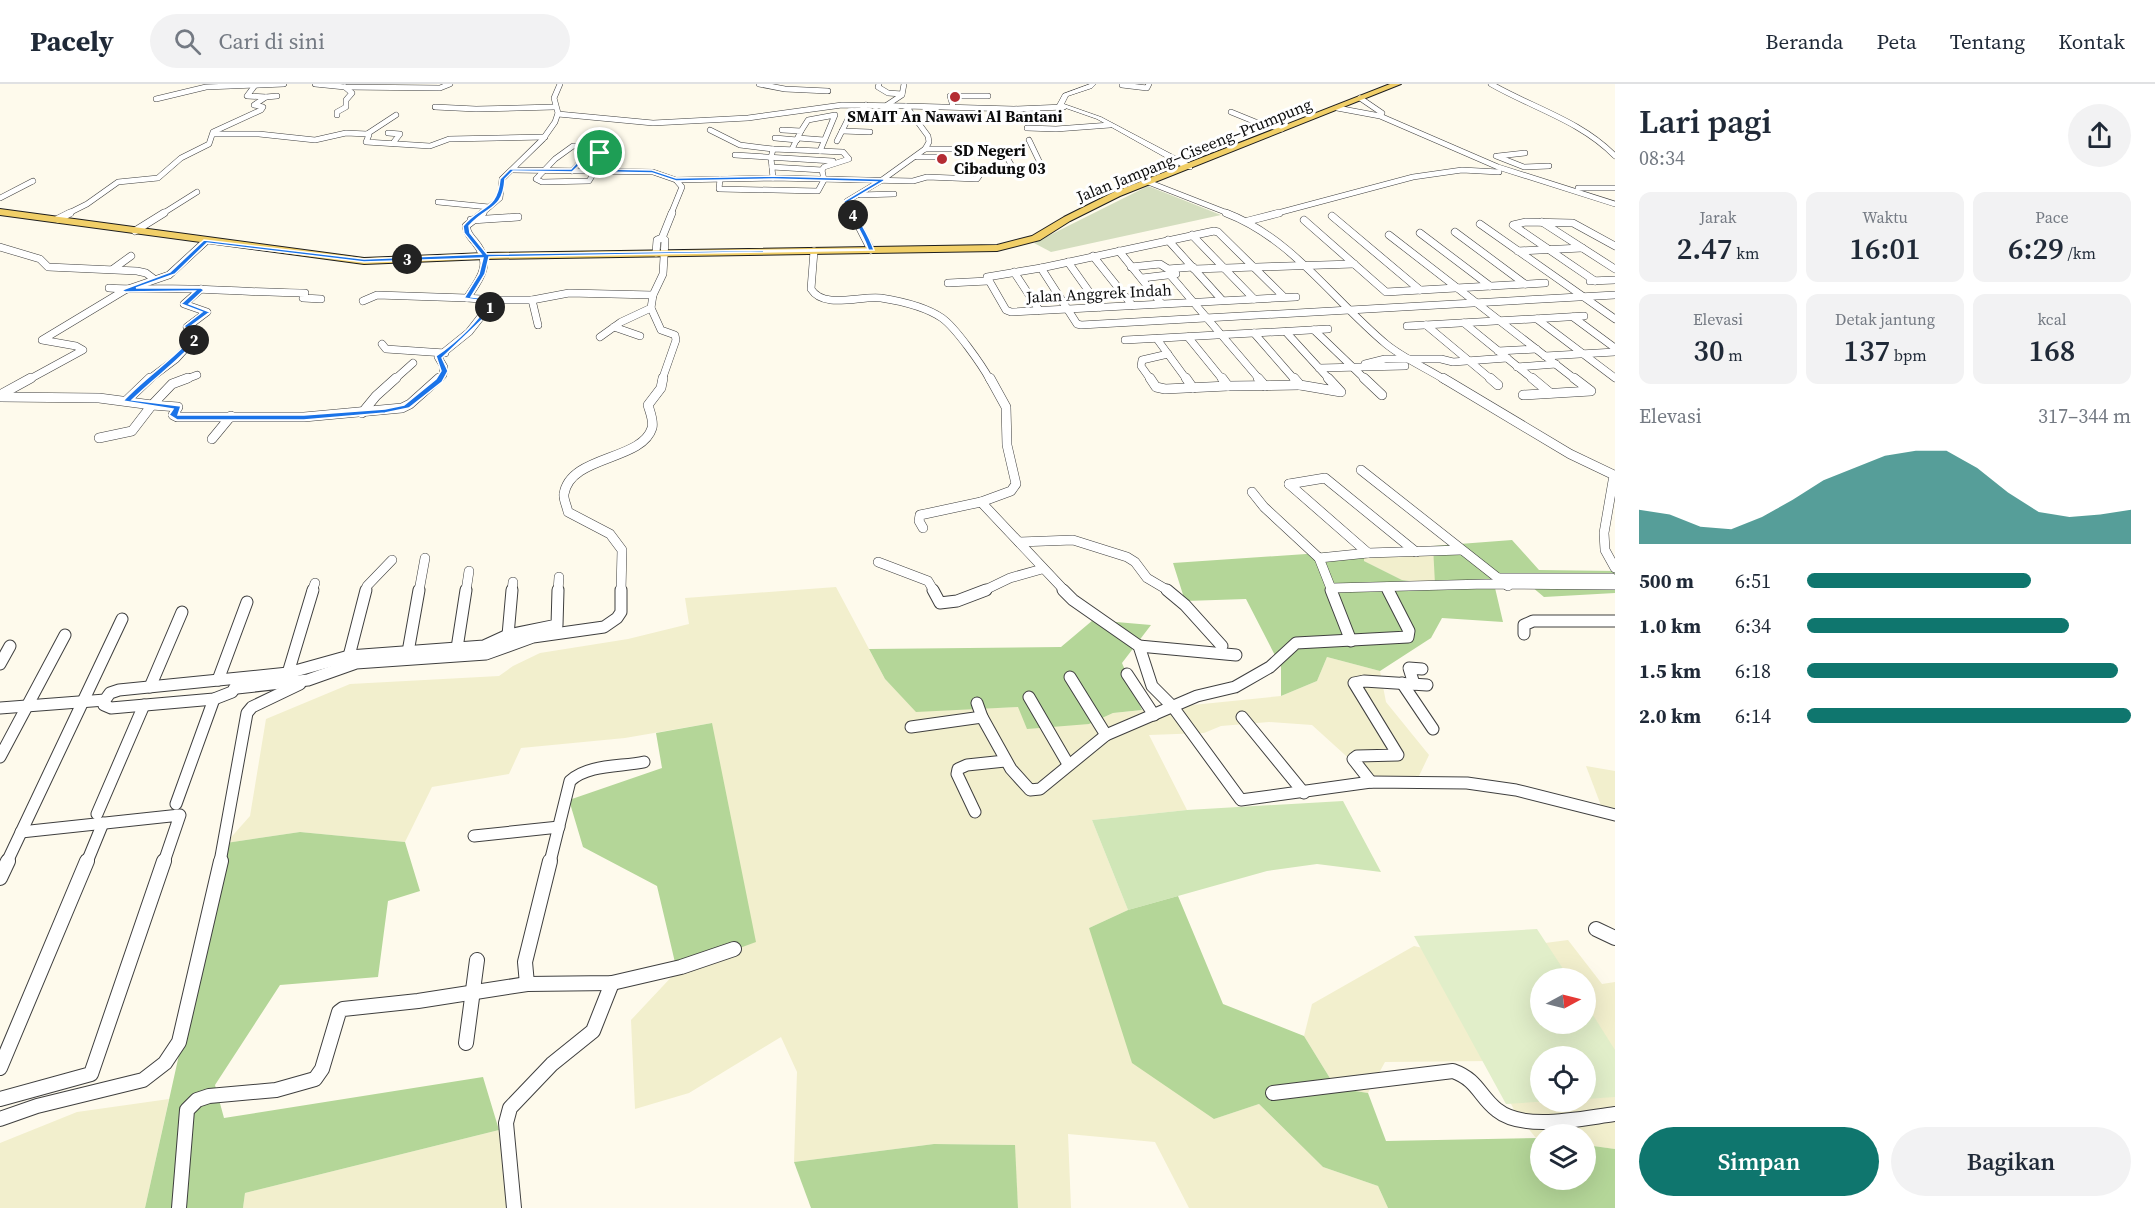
<!DOCTYPE html>
<html lang="id">
<head>
<meta charset="utf-8">
<style>
  :root { --surface:#fff; --page:#f2f2f3; --text:#1f2937; --muted:#747a83; --line:#e0e1e3; --accent:#0f766e }
  body { margin:0; font-family:"Source Serif 4",serif; background:var(--page); color:var(--text); height:100vh; display:flex; flex-direction:column; font-size:22px; white-space:nowrap }
  * { box-sizing:border-box; margin:0 }
  p { font-size:20px; color:var(--muted) }
  .icon { flex:none; width:33px; height:33px; fill:none; stroke:currentColor; stroke-width:2; stroke-linecap:round; stroke-linejoin:round }
  .map { position:relative; flex:1; overflow:hidden }
  .sheet { display:flex; flex-direction:column; background:var(--surface); width:540px }
  .sheet>* { flex:none }
  .needle { width:39px; rotate:83deg }
  .fabs { position:absolute; left:1530px; top:884px; display:grid; gap:12px }
  .fabs a { display:grid; place-items:center; width:66px; height:66px; border-radius:50%; background:var(--surface); box-shadow:0 6px 24px #0002; font-size:30px }
  .pin { position:absolute; display:grid; place-items:center; width:51px; height:51px; color:#fff; margin:-26px; border:3px solid #fff; border-radius:50%; box-shadow:0 2px 6px #0007 }
  .km { position:absolute; width:30px; height:30px; margin:-15px; border-radius:50%; background:#222; color:#fff; font-size:16px; line-height:30px; text-align:center }
  .round { display:grid; place-items:center; flex:none; width:63px; height:63px; border-radius:32px; background:var(--page) }
  .head { display:flex; align-items:center; justify-content:space-between; height:102px; padding:0 24px }
  h1 { font-size:33px; font-weight:600; line-height:45px }
  .metrics { display:grid; grid-template-columns:repeat(3,1fr); gap:9px; height:102px; padding:6px 24px }
  .metrics div { display:grid; align-content:center; border-radius:12px; background:var(--page); text-align:center }
  .metrics b { font-size:30px; font-weight:600 }
  .metrics small { font-size:16px; font-weight:400 }
  .metrics p { font-size:16px }
  .chart { height:168px; padding:12px 24px }
  .chart p { display:flex; justify-content:space-between }
  .chart svg { width:100%; height:108px; margin-top:6px; fill:var(--accent); opacity:.7 }
  .primary-button { display:flex; gap:12px; margin-top:auto; padding:12px 24px }
  .primary-button a { flex:1; height:69px; border-radius:36px; background:var(--accent); color:#fff; font-size:24px; font-weight:600; line-height:69px; text-align:center }
  .primary-button a+a { background:var(--page); color:var(--text) }
  ul { padding:0 24px; list-style:none; font-size:20px }
  li { display:grid; grid-template-columns:96px 72px 1fr; align-items:center; height:45px }
  li i { height:15px; border-radius:8px; background:var(--accent) }
  header { display:flex; align-items:center; gap:36px; box-sizing:border-box; height:84px; padding:0 30px; background:var(--surface); border-bottom:2px solid var(--line) }
  header strong { font-size:28px }
  nav { display:flex; gap:33px; margin-inline-start:auto; font-size:21px }
  .search { width:420px; height:54px; background:var(--page); display:flex; align-items:center; gap:15px; box-sizing:border-box; padding:0 21px; border-radius:33px; color:var(--muted); font-size:22px }
  main { display:flex; flex:1; min-height:0 }
  .map>svg:first-child { display:block }
</style>
</head>
<body>
<header>
<strong>Pacely</strong>
<div class="search"><svg class="icon" aria-label="search" viewBox="0 0 24 24"><circle cx="10" cy="10" r="6"/><path d="M15 15l6 6"/></svg>Cari di sini</div>
<nav><a>Beranda</a><a>Peta</a><a>Tentang</a><a>Kontak</a></nav>
</header>
<main>
<div class="map">
<svg width="1615" height="1124" viewBox="0 0 1615 1124">
  <rect width="100%" height="100%" fill="#fefaec"/>
  <g fill="#f2efcd" fill-rule="evenodd">
    <polygon points="1433,462 1436,500 1402,496 1364,477 1364,466"/>
    <polygon points="836,503 885,595 916,627 1018,623 1089,640 1113,629 1281,612 1317,597 1327,573 1380,587 1386,618 1429,671 1419,692 1376,699 1312,641 1269,638 1221,642 1204,649 1149,651 1187,726 1092,736 1128,826 1089,844 1214,1035 1259,1020 1323,1083 1378,1102 1388,1124 1189,1124 1155,1058 1068,1050 1071,1124 1018,1124 1014,1061 934,1060 794,1078 797,988 781,953 689,1009 635,1025 631,936 677,887 712,639 625,654 521,664 509,690 432,703 405,758 300,748 226,759 250,732 266,635 350,600 499,592 513,582 540,569 628,555 689,540 685,514"/>
    <polygon points="1586,682 1615,687 1615,734 1605,732"/>
    <path d="M1568,856L1602,900L1615,898V1065L1586,1061V1050H1540V1054H1536L1516,1030L1490,977L1385,978L1368,1009L1336,1004L1304,952L1312,920L1414,862L1453,871ZM1540,894H1586V939H1540ZM1540,972H1586V1017H1540Z"/>
    <polygon points="169,1015 145,1124 0,1124 0,1059 77,1028"/>
    <polygon points="499,1046 510,1124 243,1124 245,1109"/>
  </g>
  <polygon fill="#d0e6b7" points="1343,717 1381,788 1317,780 1267,787 1128,826 1092,736 1187,726"/>
  <g fill="#b4d698">
    <polygon points="1512,456 1539,486 1615,487 1615,509 1544,513 1520,493 1492,491 1503,538 1442,534 1431,554 1380,587 1327,573 1317,597 1281,612 1281,583 1246,515 1185,517 1173,479 1364,466 1364,477 1402,496 1435,500 1433,462"/>
    <polygon points="1093,536 1151,541 1122,579 1142,626 1113,629 1089,640 1027,645 1018,623 916,628 885,595 869,565 1061,563"/>
    <polygon points="712,639 756,858 677,887 657,802 583,763 569,716 662,684 656,649"/>
    <polygon points="300,748 405,758 420,807 388,817 378,893 280,901 215,1001 224,1034 483,993 499,1046 245,1109 243,1124 145,1124 226,759"/>
    <polygon points="1178,812 1223,920 1304,952 1336,1004 1368,1009 1386,1057 1540,1054 1540,1095 1586,1095 1586,1061 1615,1065 1615,1124 1388,1124 1378,1102 1323,1083 1259,1020 1214,1035 1132,979 1089,844 1128,826"/>
    <polygon points="934,1060 1015,1061 1018,1124 811,1124 794,1078"/>
  </g>
  <polygon fill="#d4debf" points="1148,102 1221,131 1051,168 1034,159"/>
  <polygon fill="#e1eec9" points="1537,845 1569,894 1540,894 1540,939 1586,939 1586,920 1615,966 1615,1013 1586,1015 1586,972 1540,972 1540,1017 1550,1017 1506,1020 1414,852"/>
  <g fill="none" stroke-linecap="round" stroke-linejoin="round">
    <g stroke="#3f3f3f" stroke-width="6">
      <g id="minor-far4">
        <polyline points="256,0 247,12 266,13"/>
        <polyline points="315,0 345,3 440,4 450,0"/>
        <polyline points="759,0 785,5 828,7"/>
        <polyline points="879,0 878,3 888,9 902,10"/>
        <path d="M1491,0C1533,24 1581,37 1615,72"/>
        <polyline points="1122,1 1147,4 1149,0"/>
        <polyline points="1360,14 1382,29"/>
        <polyline points="156,15 206,3 284,0"/>
        <polyline points="887,21 902,11 904,0"/>
        <polyline points="953,22 950,12 988,12"/>
        <polyline points="435,23 476,25 554,23"/>
        <polyline points="1337,24 1380,32 1498,83 1615,120"/>
        <polyline points="1231,28 1258,39 1282,45"/>
        <polyline points="558,30 653,39 748,34 842,21 906,22"/>
        <polyline points="337,31 337,28 346,23 346,16 352,9 345,3"/>
        <polyline points="396,31 367,50 369,51 366,58 430,62 449,55 545,53"/>
        <polyline points="1027,44 1056,45 1110,41"/>
        <polyline points="710,46 740,61 773,65"/>
        <polyline points="782,46 801,47 792,65"/>
        <polyline points="801,47 808,36 835,31 820,67"/>
        <polyline points="842,47 870,48"/>
        <polyline points="388,49 400,50 393,59"/>
        <polyline points="214,50 259,50 315,56 346,49 367,50"/>
        <polyline points="775,54 797,56"/>
        <polyline points="798,54 824,56"/>
        <polyline points="837,57 849,33 858,30 866,21"/>
        <polyline points="925,65 961,65"/>
        <polyline points="593,68 596,62 573,62 555,75 536,95 542,98 589,97 595,87"/>
        <polyline points="593,68 615,73 604,87"/>
        <polyline points="990,70 1005,70 1013,84"/>
        <polyline points="735,71 833,77"/>
        <polyline points="1496,72 1524,83 1549,82"/>
        <polyline points="1498,72 1525,69"/>
        <polyline points="917,73 936,73"/>
        <polyline points="772,83 822,86"/>
        <polyline points="512,86 653,88 676,96 682,103 671,130"/>
        <polyline points="572,87 589,69 593,68"/>
        <polyline points="720,95 719,105 818,107 824,96 822,86 824,83 849,75 843,68 773,65 771,74 773,94"/>
        <polyline points="676,96 773,94 913,97 927,93 977,95 984,85 1042,83 1029,56"/>
        <polyline points="1148,98 1230,130"/>
        <polyline points="1578,104 1615,104"/>
        <polyline points="860,111 894,110"/>
        <polyline points="0,114 33,97"/>
        <polyline points="438,118 489,123"/>
        <polyline points="67,130 87,120 118,98 158,94 181,74 209,60 213,48 261,26 263,23 254,21 266,13 277,12"/>
        <polyline points="162,130 197,108"/>
        <polyline points="481,130 500,114 502,95 543,55 555,38 558,29 554,14 560,0"/>
        <polyline points="853,130 847,117 882,96 925,65 929,58 928,52 906,22 1014,25 1064,23"/>
        <polyline points="1274,130 1413,93 1462,86 1499,88"/>
      </g>
    </g>
    <g stroke="#3f3f3f" stroke-width="8">
      <g id="minor-far3">
        <polyline points="852,129 871,166"/>
        <path d="M1226,129C1292,154 1333,216 1386,260C1403,274 1426,284 1445,296"/>
        <polyline points="1332,132 1420,206"/>
        <polyline points="58,135 70,129"/>
        <polyline points="471,136 518,133"/>
        <polyline points="1304,136 1386,208 1545,199"/>
        <polyline points="1248,137 1279,129"/>
        <polyline points="1542,138 1615,185"/>
        <polyline points="1480,140 1615,235"/>
        <polyline points="135,147 164,129"/>
        <polyline points="1455,148 1525,200"/>
        <polyline points="1420,149 1490,202"/>
        <polyline points="1192,151 1254,215"/>
        <polyline points="1389,151 1576,296"/>
        <polyline points="662,154 665,156 663,190 653,211 651,224 661,246 675,251 676,256 662,296"/>
        <polyline points="1168,156 1222,216"/>
        <polyline points="0,163 40,175 48,183 137,187 146,189 154,195"/>
        <path d="M814,167L811,205C824,226 861,211 881,214C900,217 926,223 942,234C955,243 982,281 990,296"/>
        <polyline points="1119,167 1161,219"/>
        <polyline points="1518,167 1582,164"/>
        <polyline points="656,169 657,156 662,154 672,129"/>
        <polyline points="1093,172 1132,221"/>
        <polyline points="1068,178 1100,223"/>
        <polyline points="1131,183 1160,180 1168,185 1193,183"/>
        <polyline points="1041,184 1077,240 1081,241 1615,211"/>
        <polyline points="113,185 131,172"/>
        <polyline points="1194,185 1354,180"/>
        <polyline points="1014,188 1039,226"/>
        <polyline points="1171,192 1260,296"/>
        <polyline points="1142,194 1176,190"/>
        <polyline points="1590,197 1615,196"/>
        <polyline points="1595,197 1513,141 1526,138 1573,139 1615,162"/>
        <polyline points="948,199 988,197"/>
        <path d="M109,204C137,206 165,204 193,205C230,206 268,209 305,209L303,214L321,215"/>
        <polyline points="1283,212 1218,148 1214,147 1041,184 987,193 1006,226 1011,228 1296,213"/>
        <polyline points="494,216 532,216 538,241"/>
        <polyline points="532,216 569,209 653,211"/>
        <polyline points="363,217 377,211 467,214"/>
        <polyline points="1573,233 1615,264"/>
        <polyline points="1537,235 1615,294"/>
        <polyline points="1464,239 1534,296"/>
        <polyline points="1426,241 1492,296"/>
        <polyline points="1407,242 1584,232"/>
        <polyline points="614,243 640,252"/>
        <polyline points="1314,246 1366,296"/>
        <polyline points="1286,248 1330,296"/>
        <polyline points="1254,249 1295,296"/>
        <polyline points="600,253 621,238 651,224"/>
        <polyline points="1188,253 1223,296"/>
        <polyline points="1157,255 1187,296"/>
        <polyline points="1125,256 1328,245"/>
        <polyline points="382,260 386,265 445,269"/>
        <polyline points="1498,267 1536,265"/>
        <polyline points="1545,272 1615,268"/>
        <polyline points="1365,280 1385,275 1441,275 1453,278 1507,274"/>
        <polyline points="1517,283 1556,280"/>
        <polyline points="1319,284 1405,282"/>
        <polyline points="28,296 83,266 76,262 42,256 125,206 169,191 206,157"/>
        <polyline points="148,296 176,275 197,252 198,250 187,243 207,228 184,220 201,205"/>
        <polyline points="184,296 197,291"/>
        <polyline points="394,296 413,279"/>
        <path d="M438,296L443,291L444,283L438,273L469,248L494,216L467,214C480,195 493,180 475,158C471,153 467,150 466,142L483,129"/>
        <polyline points="1151,296 1141,282 1142,276 1168,270"/>
      </g>
    </g>
    <g stroke="#3f3f3f" stroke-width="10">
      <g id="minor-far2">
        <polyline points="188,294 172,300 152,321 178,323 173,331 177,333 304,333 402,324 410,320 439,294"/>
        <polyline points="990,294 1006,323 1007,361 1016,400 1011,407 981,418 1065,507"/>
        <polyline points="1150,294 1156,303 1165,305 1228,302"/>
        <polyline points="1186,294 1193,304"/>
        <polyline points="1222,294 1228,302 1300,301"/>
        <polyline points="1258,294 1265,302"/>
        <polyline points="1294,294 1300,301 1341,308 1328,294"/>
        <polyline points="1364,294 1382,311"/>
        <polyline points="1443,294 1570,370 1614,391 1604,449 1605,466 1615,484"/>
        <polyline points="1490,294 1498,301"/>
        <polyline points="1532,294 1550,309"/>
        <polyline points="0,311 31,294"/>
        <polyline points="1523,311 1591,307 1574,294"/>
        <polyline points="0,313 99,314 152,321 132,347 99,354"/>
        <polyline points="126,317 150,294"/>
        <polyline points="362,329 376,312 396,294"/>
        <polyline points="212,355 231,332"/>
        <polyline points="1361,386 1508,502"/>
        <polyline points="1289,400 1325,394 1416,468"/>
        <polyline points="1289,400 1368,469"/>
        <polyline points="1252,408 1264,423 1319,474 1368,469 1461,466"/>
        <polyline points="923,444 919,437 920,431 981,418"/>
        <polyline points="1019,458 1073,456 1127,473 1135,478 1147,494 1169,507"/>
        <polyline points="1319,474 1332,507"/>
        <polyline points="878,478 928,497 934,507"/>
        <polyline points="1498,494 1612,494"/>
        <polyline points="1387,503 1389,507"/>
        <polyline points="1332,504 1486,500 1615,501"/>
        <polyline points="312,507 315,499"/>
        <polyline points="366,507 367,502 392,476"/>
        <polyline points="419,507 425,474"/>
        <polyline points="466,507 469,487"/>
        <polyline points="512,507 513,498"/>
        <polyline points="558,507 559,493"/>
        <path d="M621,507L622,466L610,450L568,428C567,422 563,415 564,410C570,371 642,377 652,344C654,337 650,328 648,321L661,304L663,294"/>
        <polyline points="983,507 1010,494 1042,485"/>
      </g>
    </g>
    <g stroke="#3f3f3f" stroke-width="13">
      <g id="minor-far1">
        <polyline points="933,506 940,519 957,517 986,506"/>
        <polyline points="1063,506 1073,516 1139,562 1152,602 1173,623 1241,716 1371,698 1467,699 1516,706 1615,731"/>
        <polyline points="1167,506 1185,521 1222,562"/>
        <polyline points="1331,506 1351,557"/>
        <polyline points="1524,550 1524,541 1533,537 1615,537"/>
        <polyline points="508,551 512,506"/>
        <polyline points="1139,562 1236,571"/>
        <polyline points="457,564 466,506"/>
        <polyline points="408,568 419,506"/>
        <polyline points="349,572 366,506"/>
        <polyline points="0,580 10,562"/>
        <polyline points="288,589 313,506"/>
        <polyline points="1127,590 1154,631"/>
        <polyline points="1070,593 1106,651"/>
        <polyline points="218,596 247,518"/>
        <polyline points="1402,599 1433,645"/>
        <polyline points="1414,600 1409,584 1422,585"/>
        <polyline points="150,603 182,528"/>
        <polyline points="237,604 308,596 356,579 486,570 533,553 604,543 617,534 621,528 621,506"/>
        <polyline points="1029,613 1068,680"/>
        <polyline points="105,616 104,621 111,624 214,615 232,608 239,597"/>
        <polyline points="0,624 105,616 110,609 119,606 288,589 349,572 484,562 508,551 557,541 558,506"/>
        <polyline points="982,633 1011,685 1030,706 1040,705 1106,651 1197,612 1235,603 1270,583 1296,559 1408,553 1409,547 1388,506"/>
        <polyline points="1242,633 1304,709"/>
        <polyline points="911,643 982,633 977,619"/>
        <polyline points="0,673 65,551"/>
        <polyline points="1371,698 1353,675 1357,672 1398,671 1354,599 1364,597 1427,601"/>
        <polyline points="176,720 214,615"/>
        <polyline points="975,728 957,690 958,685 967,681 1005,677"/>
        <polyline points="97,730 144,621"/>
        <polyline points="21,748 180,731 164,778"/>
        <polyline points="474,752 559,743"/>
        <polyline points="7,778 122,535"/>
        <polyline points="87,778 103,739"/>
        <polyline points="220,778 247,629 252,623 300,600"/>
        <path d="M550,778L570,697C588,680 621,683 644,678"/>
      </g>
    </g>
    <g stroke="#3f3f3f" stroke-width="16">
      <g id="minor">
        <polyline points="0,794 8,777"/>
        <polyline points="1596,845 1615,854"/>
        <polyline points="527,900 525,878 550,777"/>
        <polyline points="466,959 477,876"/>
        <polyline points="0,984 87,777"/>
        <path d="M1273,1009L1453,987C1478,996 1479,1012 1497,1026C1524,1048 1583,1034 1615,1030"/>
        <polyline points="0,1015 91,990 164,777"/>
        <polyline points="0,1035 37,1022 143,996 165,979 179,958 221,777"/>
        <polyline points="179,1124 187,1026 197,1016 209,1012 276,1006 315,995 322,985 339,928 343,925 418,917 527,900 612,899 681,883 734,865"/>
        <polyline points="514,1124 506,1039 510,1024 552,980 593,947 612,899"/>
      </g>
    </g>
    <g stroke="#3f3f3f" stroke-width="1">
      <polygon id="tertiary" points="1090,0 1096,0 1092,4 1068,12 1064,20 1101,33 1192,81 1192,85 1186,85 1097,35 1057,21 1063,10"/>
    </g>
    <g stroke="#1d1d1d" stroke-width="2">
      <polygon id="primary" points="1390,0 1401,0 1120,112 1070,137 1040,156 997,167 486,175 364,180 0,131 0,125 364,174 486,169 997,161 1032,152 1064,133 1114,108"/>
    </g>
    <use href="#minor-far4" stroke="#fff" stroke-width="5"/>
    <use href="#minor-far3" stroke="#fff" stroke-width="7"/>
    <use href="#minor-far2" stroke="#fff" stroke-width="9"/>
    <use href="#minor-far1" stroke="#fff" stroke-width="11"/>
    <use href="#minor" stroke="#fff" stroke-width="14"/>
    <use href="#tertiary" fill="#fff" fill-rule="evenodd"/>
    <use href="#primary" fill="#f1cf68" fill-rule="evenodd"/>
  </g>
  <path fill="#1a73e8" stroke="#fff" stroke-width="1.5" fill-rule="evenodd" d="M600,67L617,73L608,85L652,86L676,94L773,92L884,95V97L850,117C857,135 868,148 874,166L489,173L485,190L471,213L497,216L488,230L442,274L448,287L442,298L409,324L385,329L304,336H177L169,331L173,325L123,317C145,293 173,276 194,251L184,242L202,228L181,220L195,207L125,208L122,206L170,188L204,156L364,175L481,170L464,149L463,142C481,120 497,127 500,95L510,85H571L587,68ZM600,70L612,73L602,88L652,89L676,97L773,95L876,98L844,117C851,134 862,147 868,165L487,170L470,149L469,142C487,121 503,127 505,95L513,87L572,88L590,71ZM207,159L364,178L483,174L479,190L464,214L490,218C477,238 456,258 436,272L441,287L436,295L404,321L385,325L304,331H178L181,322L132,316C155,293 181,276 201,251L191,242L210,228L189,220L204,206L201,204H136L175,190Z"/>
  <g fill="#b42c33" stroke="#fff" stroke-width="2">
    <circle cx="955" cy="13" r="6"/>
    <circle cx="942" cy="75" r="6"/>
  </g>
  <g text-anchor="middle" stroke-width="6" stroke-linejoin="round" paint-order="stroke">
    <g font-size="16" font-weight="bold" fill="#0c0c0c" stroke="#fff">
      <text x="955" y="38">SMAIT An Nawawi Al Bantani</text>
      <text x="954" y="72" text-anchor="start">SD Negeri<tspan x="954" dy="18">Cibadung 03</tspan></text>
    </g>
    <g font-size="16" fill="#0c0c0c" stroke="#fff">
      <text transform="translate(1194 66) rotate(-22)" y="6">Jalan Jampang–Ciseeng–Prumpung</text>
      <text transform="translate(1099 209) rotate(-3)" y="6">Jalan Anggrek Indah</text>
    </g>
  </g>
</svg>
<div class="fabs">
<a><svg class="needle" viewBox="-14 -14 28 28"><path d="M0-13l5 13h-10z" fill="#e53935"/><path d="M0 13l5-13h-10z" fill="#747a83"/></svg></a>
<a><svg class="icon" aria-label="locate" viewBox="0 0 24 24"><circle cx="12" cy="12" r="6"/><path d="M12 2v4M12 18v4M2 12h4M18 12h4"/></svg></a>
<a><svg class="icon" aria-label="layers" viewBox="0 0 24 24"><path d="M12 4l9 5-9 5-9-5zM3 14l9 5 9-5"/></svg></a>
</div>
<div class="pin" style="left:600px;top:69px;background:#1e9e55"><svg class="icon" aria-label="arrive" viewBox="0 0 24 24"><path d="M6 21V4h12l-3 4 3 4H6"/></svg></div>
<b class="km" style="left:490px;top:223px">1</b>
<b class="km" style="left:194px;top:256px">2</b>
<b class="km" style="left:407px;top:175px">3</b>
<b class="km" style="left:853px;top:131px">4</b>
</div>
<section class="sheet">
<div class="head"><div><h1>Lari pagi</h1><p>08:34</p></div><a class="round"><svg class="icon" aria-label="share" viewBox="0 0 24 24"><path d="M12 15V3M7 8l5-5 5 5M5 13v7h14v-7"/></svg></a></div>
<div class="metrics">
<div><p>Jarak</p><b>2.47<small> km</small></b></div>
<div><p>Waktu</p><b>16:01</b></div>
<div><p>Pace</p><b>6:29<small> /km</small></b></div>
</div>
<div class="metrics">
<div><p>Elevasi</p><b>30<small> m</small></b></div>
<div><p>Detak jantung</p><b>137<small> bpm</small></b></div>
<div><p>kcal</p><b>168</b></div>
</div>
<div class="chart"><p><span>Elevasi</span>317–344 m</p>
<svg viewBox="0 0 160 44" preserveAspectRatio="none"><path d="M0 44V30L10 32L20 37L30 38L40 33L50 26L60 18L70 13L80 8L90 6L100 6L110 13L120 23L130 31L140 33L150 32L160 30V44z"/></svg>
</div>
<ul>
<li><b>500 m</b>6:51<i style="width:69%"></i></li>
<li><b>1.0 km</b>6:34<i style="width:81%"></i></li>
<li><b>1.5 km</b>6:18<i style="width:96%"></i></li>
<li><b>2.0 km</b>6:14<i style="width:100%"></i></li>
</ul>
<div class="primary-button"><a>Simpan</a><a>Bagikan</a></div>
</section>
</main>
</body>
</html>
